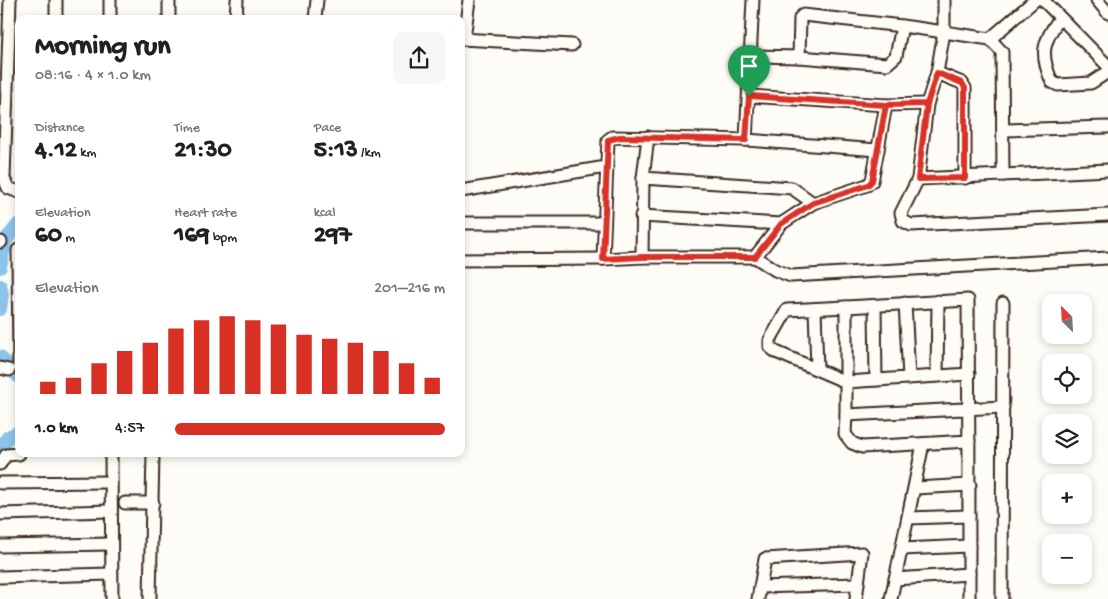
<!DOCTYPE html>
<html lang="en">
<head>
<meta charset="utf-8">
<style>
  :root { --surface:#fff; --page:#f6f6f6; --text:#202124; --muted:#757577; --accent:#d93025 }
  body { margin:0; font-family:"Gochi Hand",sans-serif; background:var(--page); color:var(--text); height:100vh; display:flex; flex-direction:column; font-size:19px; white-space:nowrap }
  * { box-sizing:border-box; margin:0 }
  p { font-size:16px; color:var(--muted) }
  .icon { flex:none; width:28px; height:28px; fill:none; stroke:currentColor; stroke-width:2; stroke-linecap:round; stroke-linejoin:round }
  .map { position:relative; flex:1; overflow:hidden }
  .side { position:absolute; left:15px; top:15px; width:450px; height:442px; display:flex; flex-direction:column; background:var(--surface); border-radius:10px; box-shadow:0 2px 8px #0003 }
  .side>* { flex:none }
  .needle { width:32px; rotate:336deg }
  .tools { position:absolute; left:1042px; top:294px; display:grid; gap:10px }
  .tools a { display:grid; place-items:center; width:50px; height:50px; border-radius:10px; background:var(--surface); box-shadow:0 2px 8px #0003; font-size:25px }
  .pin { position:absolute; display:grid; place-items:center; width:42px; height:42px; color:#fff; margin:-51px -21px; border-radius:50% 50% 50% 0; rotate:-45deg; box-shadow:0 0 5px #0007 }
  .pin .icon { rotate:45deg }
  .round { display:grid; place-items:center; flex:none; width:52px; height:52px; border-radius:10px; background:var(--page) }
  .overview { display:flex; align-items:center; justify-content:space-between; height:85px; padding:0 20px }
  h1 { font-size:28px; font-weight:700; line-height:38px }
  .metrics { display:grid; grid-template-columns:repeat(3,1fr); gap:8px; height:85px; padding:5px 20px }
  .metrics div { display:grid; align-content:center }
  .metrics b { font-size:25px; font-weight:700 }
  .metrics small { font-size:14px; font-weight:400 }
  .metrics p { font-size:14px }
  .chart { height:140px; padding:10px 20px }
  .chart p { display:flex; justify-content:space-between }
  .chart svg { width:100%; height:90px; margin-top:5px; stroke:var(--accent); stroke-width:6 }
  ul { padding:0 20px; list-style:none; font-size:16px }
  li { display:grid; grid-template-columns:80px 60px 1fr; align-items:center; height:38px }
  li i { height:12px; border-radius:6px; background:var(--accent) }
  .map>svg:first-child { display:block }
</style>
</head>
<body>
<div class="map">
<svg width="1108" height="599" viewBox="0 0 1108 599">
  <rect width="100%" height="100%" fill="#fdfcf7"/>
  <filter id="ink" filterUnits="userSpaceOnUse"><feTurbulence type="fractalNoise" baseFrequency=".02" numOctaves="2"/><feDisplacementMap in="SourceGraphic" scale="10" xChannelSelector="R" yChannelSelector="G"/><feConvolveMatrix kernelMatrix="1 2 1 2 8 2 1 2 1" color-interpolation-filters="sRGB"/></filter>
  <g filter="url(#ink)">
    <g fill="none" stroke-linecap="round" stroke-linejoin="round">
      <g stroke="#8cc3ea" stroke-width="14">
        <polyline points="0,267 5,241 19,224"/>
        <polyline points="0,286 2,294 0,309"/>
        <polyline points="0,357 19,377"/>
        <polyline points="0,449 8,437 19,432"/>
      </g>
      <g stroke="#3b2a1e" stroke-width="15">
        <g id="minor">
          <polyline points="10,0 4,178 8,188 19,192"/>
          <polyline points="110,0 110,19"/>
          <polyline points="1043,0 1108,66"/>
          <polyline points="1097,0 1108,13"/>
          <path d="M1060,18C1042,42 1040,55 1052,82L1058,85L1091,83L1108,72"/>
          <polyline points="56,19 56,0"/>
          <polyline points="169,19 169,0"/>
          <polyline points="236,19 237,0"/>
          <polyline points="315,19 317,0"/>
          <polyline points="461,39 572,45"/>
          <polyline points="464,39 469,0"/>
          <polyline points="990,39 1035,0"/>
          <polyline points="750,56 799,57 887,64 896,56 902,26 944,32 944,0"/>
          <polyline points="799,57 800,18 803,15 902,26"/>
          <polyline points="937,73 944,32 990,39 1002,52 1003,175"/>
          <polyline points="749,96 886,105"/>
          <polyline points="927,104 937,73 962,83 965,88 965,178"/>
          <polyline points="1003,130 1108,127"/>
          <polyline points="746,140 753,0"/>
          <polyline points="878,150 746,140 612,137 608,140 603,259 642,257 755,257 775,270 791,276 1108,258"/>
          <polyline points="643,178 648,137"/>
          <polyline points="918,179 1108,170"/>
          <polyline points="461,191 606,167"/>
          <polyline points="641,216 781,224"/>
          <polyline points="461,223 604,223"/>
          <polyline points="0,242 1,242"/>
          <polyline points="18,250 19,367"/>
          <polyline points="642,257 643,178 792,188 813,203"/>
          <polyline points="755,257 781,224 813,203 867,185 872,181 886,105 927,104 918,179 901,213 903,221 911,225 1108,215"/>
          <polyline points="461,260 603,259"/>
          <polyline points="905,303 909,378"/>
          <polyline points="875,306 876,380"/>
          <polyline points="846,307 787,310 770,340 770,347 776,352 846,382 969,374"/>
          <polyline points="815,309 817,369"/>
          <polyline points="0,368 9,370"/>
          <polyline points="937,376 938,301"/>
          <polyline points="846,415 845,434 852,443 862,447 969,441"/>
          <polyline points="111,454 112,599"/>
          <polyline points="0,464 6,455 19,454"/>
          <polyline points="0,483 110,482"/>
          <polyline points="915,488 970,485"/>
          <polyline points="125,503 153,503"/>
          <polyline points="0,514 111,511"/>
          <polyline points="908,518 969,516"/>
          <polyline points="0,546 111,544"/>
          <polyline points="902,549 969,546"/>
          <polyline points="0,577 111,574"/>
          <polyline points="895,579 969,574"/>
          <polyline points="760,587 857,584"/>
          <polyline points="150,599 153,454"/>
          <polyline points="758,599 765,559 862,553 856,599"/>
          <polyline points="891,599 923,444"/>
          <path d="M969,599C969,499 969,400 968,300L846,307V415L1003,407"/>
          <polyline points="1002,599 1003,303"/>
        </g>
      </g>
      <use href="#minor" stroke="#fdfcf7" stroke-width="11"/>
    </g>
  </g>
  <g fill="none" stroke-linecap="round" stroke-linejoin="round" filter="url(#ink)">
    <g stroke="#fff" stroke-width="10">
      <polyline id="route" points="749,96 746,140 620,137 608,140 603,259 642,257 755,257 781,224 813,203 868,185 872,181 886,105 927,104 918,179 965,178 965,88 962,83 937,73 927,104 886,105 749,96"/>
    </g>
    <use href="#route" stroke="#d93025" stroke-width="6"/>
  </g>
</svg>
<div class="tools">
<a><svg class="needle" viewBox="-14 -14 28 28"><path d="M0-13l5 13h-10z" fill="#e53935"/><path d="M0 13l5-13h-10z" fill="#757577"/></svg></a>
<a><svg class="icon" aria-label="locate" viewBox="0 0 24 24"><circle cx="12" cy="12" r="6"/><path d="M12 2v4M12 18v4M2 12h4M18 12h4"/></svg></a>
<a><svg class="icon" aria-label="layers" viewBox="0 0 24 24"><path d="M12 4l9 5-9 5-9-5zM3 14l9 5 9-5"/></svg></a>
<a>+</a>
<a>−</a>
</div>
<div class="pin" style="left:749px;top:96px;background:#1e9e55"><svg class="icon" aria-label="arrive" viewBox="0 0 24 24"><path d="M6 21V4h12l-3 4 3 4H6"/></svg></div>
<section class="side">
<div class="overview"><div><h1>Morning run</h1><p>08:16 · 4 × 1.0 km</p></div><a class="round"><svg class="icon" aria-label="share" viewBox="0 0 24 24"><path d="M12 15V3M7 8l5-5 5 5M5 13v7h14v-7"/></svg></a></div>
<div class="metrics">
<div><p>Distance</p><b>4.12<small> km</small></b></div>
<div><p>Time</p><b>21:30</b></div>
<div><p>Pace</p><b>5:13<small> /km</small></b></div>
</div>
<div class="metrics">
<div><p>Elevation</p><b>60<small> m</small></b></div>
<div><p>Heart rate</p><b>169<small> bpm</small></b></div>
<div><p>kcal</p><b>297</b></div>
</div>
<div class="chart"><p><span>Elevation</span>201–216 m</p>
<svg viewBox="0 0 160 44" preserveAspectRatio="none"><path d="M5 44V38M15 44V36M25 44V29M35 44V23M45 44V19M55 44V12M65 44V8M75 44V6M85 44V8M95 44V10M105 44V15M115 44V17M125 44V19M135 44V23M145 44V29M155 44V36"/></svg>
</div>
<ul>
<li><b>1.0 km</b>4:57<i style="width:100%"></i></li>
</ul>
</section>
</div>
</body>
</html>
